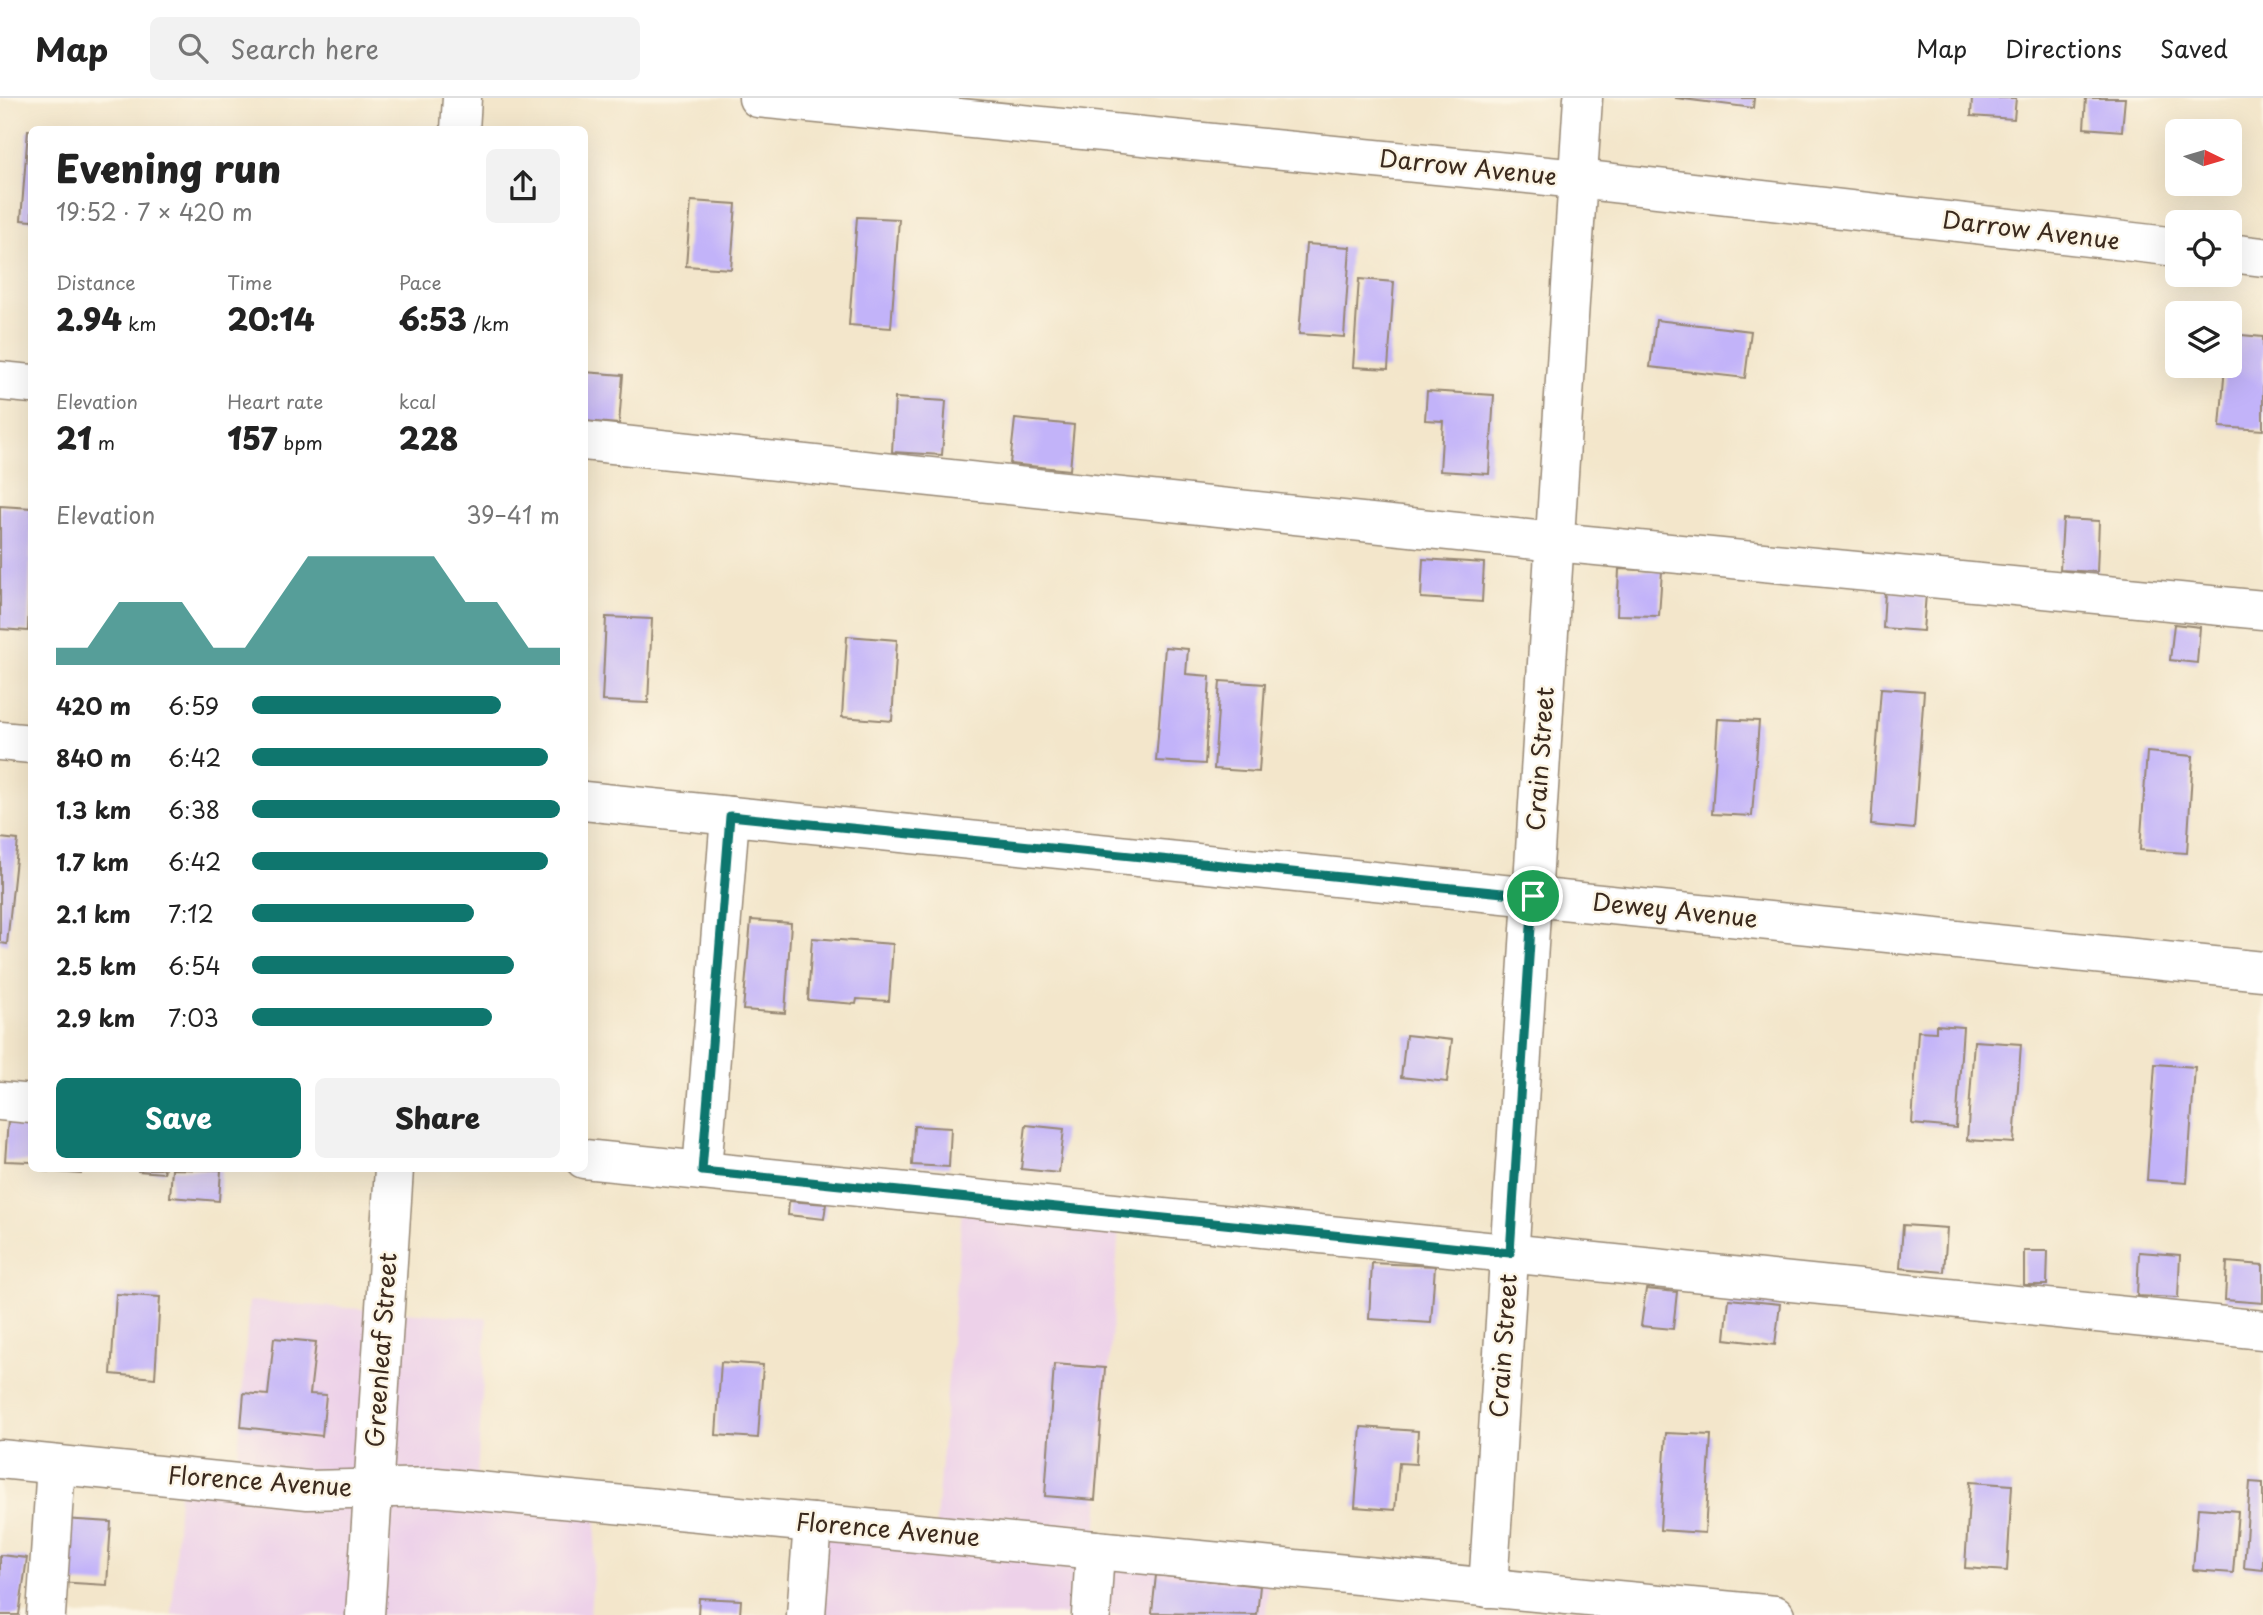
<!DOCTYPE html>
<html lang="en">
<head>
<meta charset="utf-8">
<style>
  :root { --surface:#fff; --page:#f2f2f2; --text:#222; --muted:#767676; --line:#e0e0e0; --accent:#0f766e }
  body { margin:0; font-family:"Playpen Sans",sans-serif; background:var(--page); color:var(--text); height:100vh; display:flex; flex-direction:column; font-size:26px; white-space:nowrap }
  * { box-sizing:border-box; margin:0 }
  p { font-size:23px; color:var(--muted) }
  .icon { flex:none; width:38px; height:38px; fill:none; stroke:currentColor; stroke-width:2; stroke-linecap:round; stroke-linejoin:round }
  .map { position:relative; flex:1; overflow:hidden }
  .drawer { position:absolute; left:28px; top:28px; width:560px; height:1046px; display:flex; flex-direction:column; background:var(--surface); border-radius:10px; box-shadow:0 7px 28px #0002 }
  .drawer>* { flex:none }
  .needle { width:46px; rotate:95deg }
  .fabs { position:absolute; left:2165px; top:21px; display:grid; gap:14px }
  .fabs a { display:grid; place-items:center; width:77px; height:77px; border-radius:10px; background:var(--surface); box-shadow:0 7px 28px #0002; font-size:35px }
  .pin { position:absolute; display:grid; place-items:center; width:60px; height:60px; color:#fff; margin:-30px; border:4px solid #fff; border-radius:50%; box-shadow:0 2px 7px #0007 }
  .round { display:grid; place-items:center; flex:none; width:74px; height:74px; border-radius:10px; background:var(--page) }
  .head { display:flex; align-items:center; justify-content:space-between; height:119px; padding:0 28px }
  h1 { font-size:38px; font-weight:800; line-height:52px }
  .stats { display:grid; grid-template-columns:repeat(3,1fr); gap:10px; height:119px; padding:7px 28px }
  .stats div { display:grid; align-content:center }
  .stats b { font-size:30px; font-weight:800 }
  .stats small { font-size:19px; font-weight:400 }
  .stats p { font-size:19px }
  .chart { height:196px; padding:14px 28px }
  .chart p { display:flex; justify-content:space-between }
  .chart svg { width:100%; height:126px; margin-top:7px; fill:var(--accent); opacity:.7 }
  .cta { display:flex; gap:14px; margin-top:auto; padding:14px 28px }
  .cta a { flex:1; height:80px; border-radius:10px; background:var(--accent); color:#fff; font-size:28px; font-weight:800; line-height:80px; text-align:center }
  .cta a+a { background:var(--page); color:var(--text) }
  ul { padding:0 28px; list-style:none; font-size:23px }
  li { display:grid; grid-template-columns:112px 84px 1fr; align-items:center; height:52px }
  li i { height:18px; border-radius:9px; background:var(--accent) }
  header { display:flex; align-items:center; gap:42px; box-sizing:border-box; height:98px; padding:0 35px; background:var(--surface); border-bottom:2px solid var(--line) }
  header strong { font-size:33px }
  nav { display:flex; gap:38px; margin-inline-start:auto; font-size:24px }
  .search { width:490px; height:63px; background:var(--page); display:flex; align-items:center; gap:18px; box-sizing:border-box; padding:0 24px; border-radius:10px; color:var(--muted); font-size:26px }
  .map>svg:first-child { display:block }
</style>
</head>
<body>
<header>
<strong>Map</strong>
<div class="search"><svg class="icon" aria-label="search" viewBox="0 0 24 24"><circle cx="10" cy="10" r="6"/><path d="M15 15l6 6"/></svg>Search here</div>
<nav><a>Map</a><a>Directions</a><a>Saved</a></nav>
</header>
<div class="map">
<svg width="2263" height="1517" viewBox="0 0 2263 1517">
  <rect width="100%" height="100%" fill="#fcf5e5"/>
  <filter id="ink" filterUnits="userSpaceOnUse"><feTurbulence type="fractalNoise" baseFrequency=".0143" numOctaves="2"/><feDisplacementMap in="SourceGraphic" scale="14" xChannelSelector="R" yChannelSelector="G"/><feConvolveMatrix kernelMatrix="1 2 1 2 8 2 1 2 1" color-interpolation-filters="sRGB"/></filter>
  <filter id="wash" filterUnits="userSpaceOnUse"><feTurbulence type="fractalNoise" baseFrequency=".00686" numOctaves="4" result="noise"/><feDisplacementMap in="SourceGraphic" scale="28" xChannelSelector="R" yChannelSelector="G"/><feGaussianBlur stdDeviation="1.57" result="paint"/><feColorMatrix in="noise" values="0 0 0 0 0 0 0 0 0 0 0 0 0 0 0 0 0 1.4 0 .05"/><feComposite in="paint" operator="in"/></filter>
  <g filter="url(#wash)">
    <rect width="100%" height="100%" fill="#f3e6cb"/>
    <g fill="#edd1e9">
      <polygon points="963,1099 1120,1115 1096,1452 1269,1469 1266,1517 806,1517 813,1425 935,1436"/>
      <polygon points="249,1203 487,1220 476,1393 598,1404 590,1517 172,1517 180,1379 236,1384"/>
    </g>
    <g id="blocks">
      <g fill="#c2b3f9">
        <polygon points="1675,0 1754,0 1753,10"/>
        <polygon points="1972,0 2016,0 2014,21 1971,18"/>
        <polygon points="2086,0 2125,0 2122,33 2084,30"/>
        <polygon points="28,32 32,32 32,123 21,122"/>
        <polygon points="691,103 736,106 731,171 686,168"/>
        <polygon points="857,119 899,121 891,230 849,227"/>
        <polygon points="1306,146 1350,149 1344,239 1299,236"/>
        <polygon points="1359,181 1394,184 1388,271 1353,269"/>
        <polygon points="1656,222 1751,233 1745,280 1650,269"/>
        <polygon points="2230,236 2263,239 2263,332 2220,329 2225,268 2230,268"/>
        <polygon points="584,274 623,277 619,326 584,323"/>
        <polygon points="1427,293 1494,297 1489,376 1440,373 1443,323 1425,322"/>
        <polygon points="895,300 946,303 942,357 892,354"/>
        <polygon points="1015,321 1074,327 1070,372 1010,366"/>
        <polygon points="0,408 32,410 28,533 0,531"/>
        <polygon points="2063,421 2099,423 2097,474 2060,472"/>
        <polygon points="1423,461 1484,465 1482,504 1421,500"/>
        <polygon points="1619,471 1662,473 1659,518 1617,517"/>
        <polygon points="1885,493 1926,496 1923,533 1883,530"/>
        <polygon points="606,519 652,521 648,605 602,603"/>
        <polygon points="2174,526 2200,529 2197,565 2170,562"/>
        <polygon points="847,538 897,542 892,623 842,619"/>
        <polygon points="1165,549 1188,551 1186,576 1210,578 1205,666 1156,663"/>
        <polygon points="1220,583 1265,586 1259,674 1214,671"/>
        <polygon points="1881,590 1924,593 1914,731 1871,727"/>
        <polygon points="1718,621 1759,623 1752,718 1712,716"/>
        <polygon points="2147,654 2193,658 2187,755 2140,752"/>
        <polygon points="0,740 18,742 7,846 0,845"/>
        <polygon points="751,822 791,825 785,915 743,912"/>
        <polygon points="812,840 893,846 889,903 857,901 856,906 808,902"/>
        <polygon points="1936,927 1963,929 1956,1030 1912,1026 1918,933 1936,934"/>
        <polygon points="1406,937 1452,942 1447,984 1401,979"/>
        <polygon points="1974,943 2021,946 2014,1045 1967,1042"/>
        <polygon points="2155,966 2195,969 2187,1085 2147,1082"/>
        <polygon points="8,1022 32,1024 32,1064 5,1063"/>
        <polygon points="1026,1027 1064,1031 1059,1075 1021,1071"/>
        <polygon points="914,1028 951,1030 949,1069 912,1067"/>
        <polygon points="43,1071 81,1071 81,1076 43,1073"/>
        <polygon points="138,1071 165,1071 164,1075 138,1073"/>
        <polygon points="172,1071 221,1072 219,1103 170,1099"/>
        <polygon points="789,1103 826,1106 824,1121 788,1117"/>
        <polygon points="1903,1127 1947,1130 1944,1174 1900,1170"/>
        <polygon points="2024,1153 2048,1153 2047,1187 2024,1187"/>
        <polygon points="2139,1154 2180,1157 2178,1200 2137,1198"/>
        <polygon points="2227,1164 2263,1167 2263,1205 2225,1202"/>
        <polygon points="1372,1165 1435,1168 1431,1225 1369,1221"/>
        <polygon points="1646,1191 1677,1194 1673,1231 1641,1228"/>
        <polygon points="116,1196 160,1199 155,1280 111,1276"/>
        <polygon points="1729,1201 1780,1206 1775,1247 1725,1241"/>
        <polygon points="274,1240 316,1244 310,1296 326,1297 322,1338 241,1329 244,1295 268,1297"/>
        <polygon points="721,1264 763,1267 758,1340 716,1337"/>
        <polygon points="1054,1266 1105,1270 1095,1402 1045,1398"/>
        <polygon points="1361,1329 1418,1333 1416,1366 1399,1365 1395,1412 1355,1409"/>
        <polygon points="1666,1335 1711,1337 1705,1435 1660,1432"/>
        <polygon points="1970,1384 2012,1387 2007,1473 1965,1470"/>
        <polygon points="2250,1384 2263,1385 2263,1472 2244,1470"/>
        <polygon points="2198,1410 2238,1413 2233,1475 2193,1472"/>
        <polygon points="62,1421 111,1424 107,1487 57,1484"/>
        <polygon points="0,1457 27,1460 19,1517 0,1517"/>
        <polygon points="1156,1477 1260,1488 1257,1517 1152,1515"/>
        <polygon points="699,1500 741,1502 740,1517 698,1517"/>
      </g>
    </g>
  </g>
  <g filter="url(#ink)">
    <use href="#blocks" fill-opacity="0" stroke="#978874" stroke-width="2"/>
    <g fill="none" stroke-linecap="round" stroke-linejoin="round">
      <g stroke="#978874" stroke-width="41">
        <g id="minor">
          <polyline points="758,0 1578,81 2177,149"/>
          <polyline points="460,32 462,0"/>
          <polyline points="2230,155 2263,159"/>
          <polyline points="0,283 32,286"/>
          <polyline points="584,343 1555,444 2263,512"/>
          <polyline points="0,643 32,646"/>
          <polyline points="584,703 2263,873"/>
          <polyline points="0,1003 32,1006"/>
          <polyline points="584,1061 2263,1232"/>
          <polyline points="702,1073 730,718"/>
          <polyline points="0,1361 308,1392 436,1389 1775,1517"/>
          <polyline points="1488,1490 1583,0"/>
          <polyline points="46,1517 56,1367"/>
          <polyline points="365,1517 394,1071"/>
          <polyline points="806,1517 813,1425"/>
          <polyline points="1091,1517 1095,1452"/>
        </g>
      </g>
      <use href="#minor" stroke="#fff" stroke-width="38"/>
    </g>
  </g>
  <g fill="none" stroke-linecap="round" stroke-linejoin="round" filter="url(#ink)">
    <g stroke="#fff" stroke-width="14">
      <polygon id="route" points="730,718 1533,798 1510,1155 702,1073"/>
    </g>
    <use href="#route" stroke="#0f766e" stroke-width="9"/>
  </g>
  <g text-anchor="middle" stroke-width="5" stroke-linejoin="round" paint-order="stroke">
    <g font-size="24" fill="#3b2a1e" stroke="#fcf5e5">
      <text transform="translate(1468 70) rotate(6)" y="8">Darrow Avenue</text>
      <text transform="translate(2031 133) rotate(7)" y="8">Darrow Avenue</text>
      <text transform="translate(1541 661) rotate(-86)" y="8">Crain Street</text>
      <text transform="translate(1675 813) rotate(6)" y="8">Dewey Avenue</text>
      <text transform="translate(1504 1248) rotate(-86)" y="8">Crain Street</text>
      <text transform="translate(382 1252) rotate(-86)" y="8">Greenleaf Street</text>
      <text transform="translate(260 1384) rotate(4)" y="8">Florence Avenue</text>
      <text transform="translate(888 1432) rotate(5)" y="8">Florence Avenue</text>
    </g>
  </g>
</svg>
<div class="fabs">
<a><svg class="needle" viewBox="-14 -14 28 28"><path d="M0-13l5 13h-10z" fill="#e53935"/><path d="M0 13l5-13h-10z" fill="#767676"/></svg></a>
<a><svg class="icon" aria-label="locate" viewBox="0 0 24 24"><circle cx="12" cy="12" r="6"/><path d="M12 2v4M12 18v4M2 12h4M18 12h4"/></svg></a>
<a><svg class="icon" aria-label="layers" viewBox="0 0 24 24"><path d="M12 4l9 5-9 5-9-5zM3 14l9 5 9-5"/></svg></a>
</div>
<div class="pin" style="left:1533px;top:798px;background:#1e9e55"><svg class="icon" aria-label="arrive" viewBox="0 0 24 24"><path d="M6 21V4h12l-3 4 3 4H6"/></svg></div>
<section class="drawer">
<div class="head"><div><h1>Evening run</h1><p>19:52 · 7 × 420 m</p></div><a class="round"><svg class="icon" aria-label="share" viewBox="0 0 24 24"><path d="M12 15V3M7 8l5-5 5 5M5 13v7h14v-7"/></svg></a></div>
<div class="stats">
<div><p>Distance</p><b>2.94<small> km</small></b></div>
<div><p>Time</p><b>20:14</b></div>
<div><p>Pace</p><b>6:53<small> /km</small></b></div>
</div>
<div class="stats">
<div><p>Elevation</p><b>21<small> m</small></b></div>
<div><p>Heart rate</p><b>157<small> bpm</small></b></div>
<div><p>kcal</p><b>228</b></div>
</div>
<div class="chart"><p><span>Elevation</span>39–41 m</p>
<svg viewBox="0 0 160 44" preserveAspectRatio="none"><path d="M0 44V38L10 38L20 22L30 22L40 22L50 38L60 38L70 22L80 6L90 6L100 6L110 6L120 6L130 22L140 22L150 38L160 38V44z"/></svg>
</div>
<ul>
<li><b>420 m</b>6:59<i style="width:81%"></i></li>
<li><b>840 m</b>6:42<i style="width:96%"></i></li>
<li><b>1.3 km</b>6:38<i style="width:100%"></i></li>
<li><b>1.7 km</b>6:42<i style="width:96%"></i></li>
<li><b>2.1 km</b>7:12<i style="width:72%"></i></li>
<li><b>2.5 km</b>6:54<i style="width:85%"></i></li>
<li><b>2.9 km</b>7:03<i style="width:78%"></i></li>
</ul>
<div class="cta"><a>Save</a><a>Share</a></div>
</section>
</div>
</body>
</html>
